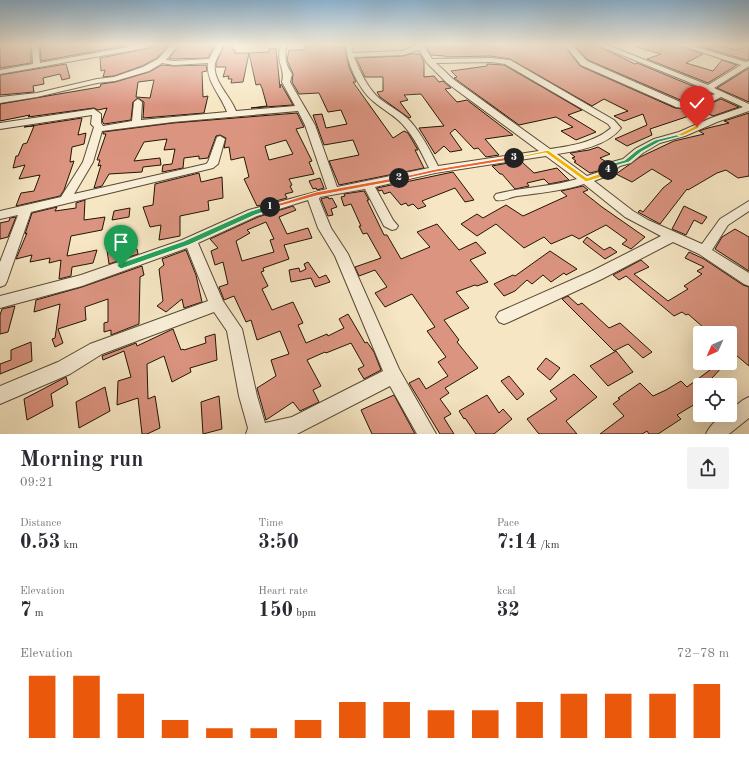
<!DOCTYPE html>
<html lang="en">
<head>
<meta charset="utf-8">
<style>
  :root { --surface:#fff; --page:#f2f2f3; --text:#2b2b33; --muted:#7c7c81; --accent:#ea580c }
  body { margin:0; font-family:"Old Standard TT",serif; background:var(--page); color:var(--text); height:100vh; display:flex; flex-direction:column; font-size:15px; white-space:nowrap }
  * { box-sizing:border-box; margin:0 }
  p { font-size:13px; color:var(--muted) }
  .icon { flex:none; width:22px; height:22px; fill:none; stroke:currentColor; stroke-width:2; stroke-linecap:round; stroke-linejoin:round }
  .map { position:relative; height:434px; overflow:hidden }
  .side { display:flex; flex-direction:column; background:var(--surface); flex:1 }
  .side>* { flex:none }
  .needle { width:26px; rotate:225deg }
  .buttons { position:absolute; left:693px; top:326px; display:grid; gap:8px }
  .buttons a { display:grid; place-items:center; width:44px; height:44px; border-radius:4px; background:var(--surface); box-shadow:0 4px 16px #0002; font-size:20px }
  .pin { position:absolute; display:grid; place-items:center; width:34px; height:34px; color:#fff; margin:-41px -17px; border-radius:50% 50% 50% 0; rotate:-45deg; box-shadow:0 0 4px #0007 }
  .pin .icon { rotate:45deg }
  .km { position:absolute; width:20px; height:20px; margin:-10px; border-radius:50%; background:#222; color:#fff; font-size:11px; line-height:20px; text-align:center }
  .round { display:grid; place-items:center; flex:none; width:42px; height:42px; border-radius:4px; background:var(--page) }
  .summary { display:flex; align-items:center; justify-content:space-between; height:68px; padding:0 20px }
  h1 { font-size:22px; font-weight:700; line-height:30px }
  .figures { display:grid; grid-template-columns:repeat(3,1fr); gap:6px; height:68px; padding:4px 20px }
  .figures div { display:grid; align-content:center }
  .figures b { font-size:20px; font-weight:700 }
  .figures small { font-size:11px; font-weight:400 }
  .figures p { font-size:11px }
  .chart { height:112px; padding:8px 20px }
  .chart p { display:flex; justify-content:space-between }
  .chart svg { width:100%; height:72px; margin-top:4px; stroke:var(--accent); stroke-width:6 }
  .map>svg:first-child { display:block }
</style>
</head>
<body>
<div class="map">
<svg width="749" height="434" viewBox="0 0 749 434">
  <rect width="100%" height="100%" fill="#f6e6c3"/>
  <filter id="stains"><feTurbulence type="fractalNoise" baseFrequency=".005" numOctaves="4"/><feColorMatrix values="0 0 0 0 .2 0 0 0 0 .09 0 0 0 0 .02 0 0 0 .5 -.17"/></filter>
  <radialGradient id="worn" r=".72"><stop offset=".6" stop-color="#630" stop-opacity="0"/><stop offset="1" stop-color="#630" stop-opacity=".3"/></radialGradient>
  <g fill="#db9480" stroke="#231505" fill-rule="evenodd">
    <polygon points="0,45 31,45 31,63 0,68"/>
    <polygon points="40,45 130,45 41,61"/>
    <polygon points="155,45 169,45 157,58 142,66 114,76 103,77 105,70 101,71 100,58 151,48"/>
    <polygon points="179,45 214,45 214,46 208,58 169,59"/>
    <polygon points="233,45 233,50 236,50 234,53 249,53 243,82 231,83 232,79 228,79 229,76 223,77 226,67 216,67 216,63 224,46"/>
    <polygon points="305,45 337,45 337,47 345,47 349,67 356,82 353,82 393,138 404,131 408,133 418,150 415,150 424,168 339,185 329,161 359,155 353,140 324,145 313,115 322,114 326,128 347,124 341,110 328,112 319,93 299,94 292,82 293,74 287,60 289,50 304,50"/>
    <polygon points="425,45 564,45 580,66 675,108 695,109 705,106 721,99 739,107 713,116 707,113 695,116 692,115 650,129 652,135 627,146 615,139 647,125 643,114 624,121 614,116 628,111 604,99 592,106 510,59 491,56 445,57 445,56 431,55"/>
    <polygon points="574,45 596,45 635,64 637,63 712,94 698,102 685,102 588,60"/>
    <polygon points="637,45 678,45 703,54 686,63 713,71 722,60 737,65 708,83 647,59 661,54 636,47"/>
    <polygon points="696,45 719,45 736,50 749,46 749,60 746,60"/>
    <polygon points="276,48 280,88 281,84 293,105 251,108 267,106 262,88 260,84 256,85 249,53 269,52 269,49"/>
    <polygon points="410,54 420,54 424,62 424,77 434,76 439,82 443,81 451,88 445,89 457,102 467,100 513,135 485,139 499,155 486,157 478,148 474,149 455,129 450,133 462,150 450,152 444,146 435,154 419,128 444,126 421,94 404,95 408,100 400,102 411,117 409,118 380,97 377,92 383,91 383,77 365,77 356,58 403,56"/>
    <polygon points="66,64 70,78 62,80 60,74 43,78 44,84 33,86 34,92 0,95 0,75"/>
    <polygon points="487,64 504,65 582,110 568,115 596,132 576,140 561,131 573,127 556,117 519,125 454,78 457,77 451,71 487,66"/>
    <path d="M162,65L174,66L206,65L207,71L202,72L203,97L208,96L204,113L143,118L144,102L138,98L133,102L131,120L104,124L102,121L107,108L98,110L94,108L28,117L30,115L0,121V104L100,87L101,84L115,82L149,72ZM154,80L150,98L136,97L138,82Z"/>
    <polygon points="749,68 749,102 717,88"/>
    <path d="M297,113L304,127L296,129L312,161L309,162L314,174L289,179L292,185L290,186L293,192L285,194L287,198L257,206L244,179L249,177L244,157L231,160L229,147L224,148L226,138L220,135L216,136L208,158L199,159V156L184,158L183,168L162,172L163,165L172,164L175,149L164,150L167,139L144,142L134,161L160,158L161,165L143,167L142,172L109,174L102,186L94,188L101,165L98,166L100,160H97L106,134H103V132L173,123ZM286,140L293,154L269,160L265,146Z"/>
    <polygon points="749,113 749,176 738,178 726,170 717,173 688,190 687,189 660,224 638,212 640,210 643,212 663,188 672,181 652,169 632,182 616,174 640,157 674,141 704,134 699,131 708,128 729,123 724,121"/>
    <polygon points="82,118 78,135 86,133 84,144 72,147 70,162 74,161 64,190 60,196 16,206 21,193 34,191 40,175 19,179 25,165 13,168 16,156 18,156 23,144 27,143 34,126 24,127"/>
    <polygon points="598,147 610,154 600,158 608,163 598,171 590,173 574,162 576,161 572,158 575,157 570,153 589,150"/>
    <polygon points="522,162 534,173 557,168 569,180 549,184 544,179 527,183 529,186 515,189 502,174 500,174 492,166 508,163 509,165"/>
    <polygon points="453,172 474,200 465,202 455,188 422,201 426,206 418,209 413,204 408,206 406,203 401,205 390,192 384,194 382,190 379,191 377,188"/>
    <polygon points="199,173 201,182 222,177 223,198 208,201 209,210 180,216 180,236 159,240 161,225 150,227 143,207 153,205 155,184"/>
    <polygon points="320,178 324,188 317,190 316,188 313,189 309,181"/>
    <polygon points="583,186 588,190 583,192 602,207 645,237 631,249 622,244 627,240 606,225 579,239 572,235 551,244 544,237 524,248 496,224 477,236 461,224 477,214 483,218 506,205 523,216 567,196 561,191"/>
    <polygon points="364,191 369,200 367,200 384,235 387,235 401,259 430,247 417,232 437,224 459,250 476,242 486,253 470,260 488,282 477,286 475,285 456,292 469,308 444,320 459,340 457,342 478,368 445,388 449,393 440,399 451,414 444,418 454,434 440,434 409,383 419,378 426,389 448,376 438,362 446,357 427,331 435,327 412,294 385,307 375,293 387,287 375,270 359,276 355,267 381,258 367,233 363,234 359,226 361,226 351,204 344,206 341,197 345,196 344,194"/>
    <polygon points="328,197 329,199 332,198 337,207 331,209 333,215 328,216 321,199"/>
    <polygon points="85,200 84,220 105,217 102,230 71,236 67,256 97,250 93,263 72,267 71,276 59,279 61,260 49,263 50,258 30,262 32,255 16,259 27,233 25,234 32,213 57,207 55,211 76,208 76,203"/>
    <path d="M293,206L296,210L279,217L287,234L308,228L312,238L284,245L289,259L263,268L264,271L261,272L268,286L262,289L272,310L293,302L303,323L298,325L306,343L327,334L328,336L344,328L339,319L348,314L365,343L367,342L374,352L381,370L364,379L358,369L364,366L351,343L326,353L325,352L307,360L321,386L313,390L319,402L300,411L293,402L266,420L257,388L276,376L271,360L289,354L280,331L257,340L251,320L246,322L234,296L224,300L219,287L228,284L223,262L215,265L211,251L218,248L210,239L258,217ZM266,222L274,239L270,240L274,252L242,261L236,241L250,233L247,230Z"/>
    <polygon points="684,206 707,217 702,224 694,220 686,235 672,229"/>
    <polygon points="130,208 129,217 112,220 114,211"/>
    <polygon points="16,217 8,237 0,239 0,223 9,221 10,218"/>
    <polygon points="735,229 749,237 749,271 715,249 722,237"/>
    <polygon points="129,235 125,253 137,249 138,254 109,264 106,243 107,239"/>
    <polygon points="587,237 604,250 610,247 617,252 605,259 583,242"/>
    <polygon points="186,250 196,275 202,302 184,308 182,299 166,312 157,306 163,301 159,269 164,265 162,259"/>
    <polygon points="550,251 577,269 566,275 564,273 551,282 543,275 532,284 527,280 515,291 504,296 494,284 513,275 515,276"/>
    <polygon points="689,252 704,259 743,285 749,287 749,366 730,350 730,333 710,333 688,314 686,315 682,312 674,316 626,276 619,280 613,275 641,260 649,267 634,274 668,301 688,289 684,286 702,274 697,271 704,267 685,258"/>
    <polygon points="308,262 319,278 326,275 330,282 315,287 311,278 291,282 289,270 299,268 300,272 306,269 304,264"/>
    <polygon points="142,266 144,275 140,277 139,324 111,335 111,330 104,332 104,323 108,322 108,299 85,307 86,320 58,329 63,343 55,347 52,339 55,338 60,304 34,312 36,300 82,287"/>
    <polygon points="568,296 578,305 582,303 609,328 620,323 652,352 643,358 628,344 614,351 562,299"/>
    <polygon points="15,306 8,332 0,334 0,315 2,309"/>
    <polygon points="173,329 181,350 183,349 184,350 206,343 205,337 215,334 217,360 190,368 191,372 172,382 164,356 147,364 148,399 155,396 160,428 147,434 142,434 138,398 117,405 118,381 131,377 124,351 103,360 102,356 136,343 137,346"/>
    <polygon points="31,342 32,361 0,374 0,364 11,360 11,350"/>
    <polygon points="616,351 633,372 608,386 590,366"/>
    <polygon points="546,358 560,368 550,380 537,369"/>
    <polygon points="701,363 726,363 711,379 718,385 700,385 700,401 677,415 681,419 658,434 649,434 647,431 642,434 600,434 624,416 613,404 620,399 618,398 640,383 653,396 666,390 681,381 687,387 710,370"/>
    <polygon points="574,374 597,397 566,421 577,434 539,434 527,419 557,399 550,391"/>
    <polygon points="509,376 524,394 517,400 501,381"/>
    <polygon points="66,377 68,384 51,394 53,406 27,420 24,399"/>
    <polygon points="105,387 110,411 79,428 76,402"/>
    <polygon points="394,395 415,434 372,434 361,410"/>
    <polygon points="487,395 499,413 503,409 512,419 494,434 476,434 465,418 464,419 459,411"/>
    <polygon points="219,396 222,429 203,434 201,402"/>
  </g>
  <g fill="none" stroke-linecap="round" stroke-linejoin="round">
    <g stroke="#584934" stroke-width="2">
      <g id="minor">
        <polygon points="32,45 38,45 40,63 139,45 154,45 151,47 0,74 0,70 33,64"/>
        <path d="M171,45H178L166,60L174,61L209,59L217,45H223C221,51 217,57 215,63C212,81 230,95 236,111L295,106L282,82C286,68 275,64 281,45H287C284,56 285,64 292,74L290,82L315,125L337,187L429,168C422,154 415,138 404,126C396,116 383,110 373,101C359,90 346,61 346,45H352L353,53L402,51L417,45H423L432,59L491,58L510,60L614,120L621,128C607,146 578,151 557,154L587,176L599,172L612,162L623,159L635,149L654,139L679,132L711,118L743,107L721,97C706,105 694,111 676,107L581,65L565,45H572L587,61L685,104L698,103L715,94L686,81L597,45H607L620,50L708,85L741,65L679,45H690L746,62L749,61V66L714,88L749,104V111L717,122L685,136L660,143L643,153L631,163L620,166L607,176L594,181L633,211L648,220L702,244L720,219L749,201V211L728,225L712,250L749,273V286L744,284L699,254L673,242L602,279L509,322L504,324L499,322L496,317L499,312L592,271L661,236L625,217L584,184C562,191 540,193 517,196C510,197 503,202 496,200L494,197L496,194C523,187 551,187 577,179L546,156L435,173L375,187L393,220L398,226L396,229L392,230L384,226L365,189L320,197L319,199L331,228L348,254L399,369L436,434H417L390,386L297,434H246L248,428L239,396L227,331L214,312L102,354L70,374L0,404V386L58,362L90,344L208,301L187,248L82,286L0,308V296L81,275L182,240L249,210L327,189L305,125L298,111L173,122L102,131L93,162L74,194L206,164L208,162L217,137L220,136L225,139L218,164L213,168L31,212L7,281L5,285L0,287V262L18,215L0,219V211L61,197L83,162L94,127L91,124L92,115L0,129V123L94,109L101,114V123L103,126L132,121L134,102L138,99L142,102L141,120L227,112C221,95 206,82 208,63L174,65L162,63L149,71L115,81L97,83L37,97L0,103V97L37,93L97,79L114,77L143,67L158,59ZM419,50L427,63L447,83L539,151L438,166C430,151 422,134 410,121C402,112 390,107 380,99C368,89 360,72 354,57L403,55ZM491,62L505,64L608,124L611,128C595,142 571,146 550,149L453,79L436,63ZM308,200L318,228L335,256L383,371L292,417L265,423L257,396L242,329L223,301L198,243L257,216Z"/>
        <path d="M749,397V418L729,434H706C710,425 720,415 730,415V410L743,400Z"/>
      </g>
    </g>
    <use href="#minor" fill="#f9efd8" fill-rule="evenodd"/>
  </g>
  <linearGradient id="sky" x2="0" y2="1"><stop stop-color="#8cb7d8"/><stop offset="0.42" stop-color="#fbf4e4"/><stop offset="1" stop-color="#fbf4e4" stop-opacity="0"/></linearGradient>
  <rect width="749" height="106" fill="url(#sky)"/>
  <polygon fill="#22a559" stroke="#fff" points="270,205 274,207 273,209 255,215 189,245 121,269 117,266 118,264 184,241 251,211"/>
  <polygon fill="#f0652b" stroke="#fff" points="399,177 401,177 401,180 316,196 270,209 267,207 316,192"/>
  <polygon fill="#f0652b" stroke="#fff" points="514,156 516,158 516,159 436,172 399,180 396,178 436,169"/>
  <polygon fill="#f5b400" stroke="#fff" points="548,150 587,178 601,173 606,169 611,170 605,176 586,182 546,153 514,159 511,158"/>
  <polygon fill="#22a559" stroke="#fff" points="680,134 682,135 682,136 659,142 641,152 629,162 618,165 610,171 606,170 614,163 625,160 637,150 655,140"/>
  <polygon fill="#f5b400" stroke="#fff" points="697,125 699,126 699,128 682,136 677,135"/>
  <rect width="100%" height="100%" filter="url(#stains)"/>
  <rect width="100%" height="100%" fill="url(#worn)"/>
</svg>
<div class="buttons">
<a><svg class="needle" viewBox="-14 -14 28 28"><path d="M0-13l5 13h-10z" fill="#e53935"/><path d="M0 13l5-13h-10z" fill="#7c7c81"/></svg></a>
<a><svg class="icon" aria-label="locate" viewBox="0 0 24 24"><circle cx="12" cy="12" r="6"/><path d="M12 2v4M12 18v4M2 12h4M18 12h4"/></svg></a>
</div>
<div class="pin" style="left:121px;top:266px;background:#1e9e55"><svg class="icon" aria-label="arrive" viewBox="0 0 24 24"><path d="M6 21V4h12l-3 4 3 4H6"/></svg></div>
<div class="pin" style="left:697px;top:127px;background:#d93025"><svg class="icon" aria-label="check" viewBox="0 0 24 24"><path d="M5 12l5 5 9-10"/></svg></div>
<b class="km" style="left:270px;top:207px">1</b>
<b class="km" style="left:399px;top:178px">2</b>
<b class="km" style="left:514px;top:158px">3</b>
<b class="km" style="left:608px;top:170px">4</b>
</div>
<section class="side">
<div class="summary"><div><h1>Morning run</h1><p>09:21</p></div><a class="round"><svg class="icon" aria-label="share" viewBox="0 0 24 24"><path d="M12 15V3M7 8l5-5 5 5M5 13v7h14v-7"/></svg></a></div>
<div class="figures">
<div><p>Distance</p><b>0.53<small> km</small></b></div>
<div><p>Time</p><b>3:50</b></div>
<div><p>Pace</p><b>7:14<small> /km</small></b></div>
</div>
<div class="figures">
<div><p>Elevation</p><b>7<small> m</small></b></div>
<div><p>Heart rate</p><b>150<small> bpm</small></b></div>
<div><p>kcal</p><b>32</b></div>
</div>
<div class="chart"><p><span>Elevation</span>72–78 m</p>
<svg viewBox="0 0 160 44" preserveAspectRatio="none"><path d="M5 44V6M15 44V6M25 44V17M35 44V33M45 44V38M55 44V38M65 44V33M75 44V22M85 44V22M95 44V27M105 44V27M115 44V22M125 44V17M135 44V17M145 44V17M155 44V11"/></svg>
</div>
</section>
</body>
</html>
